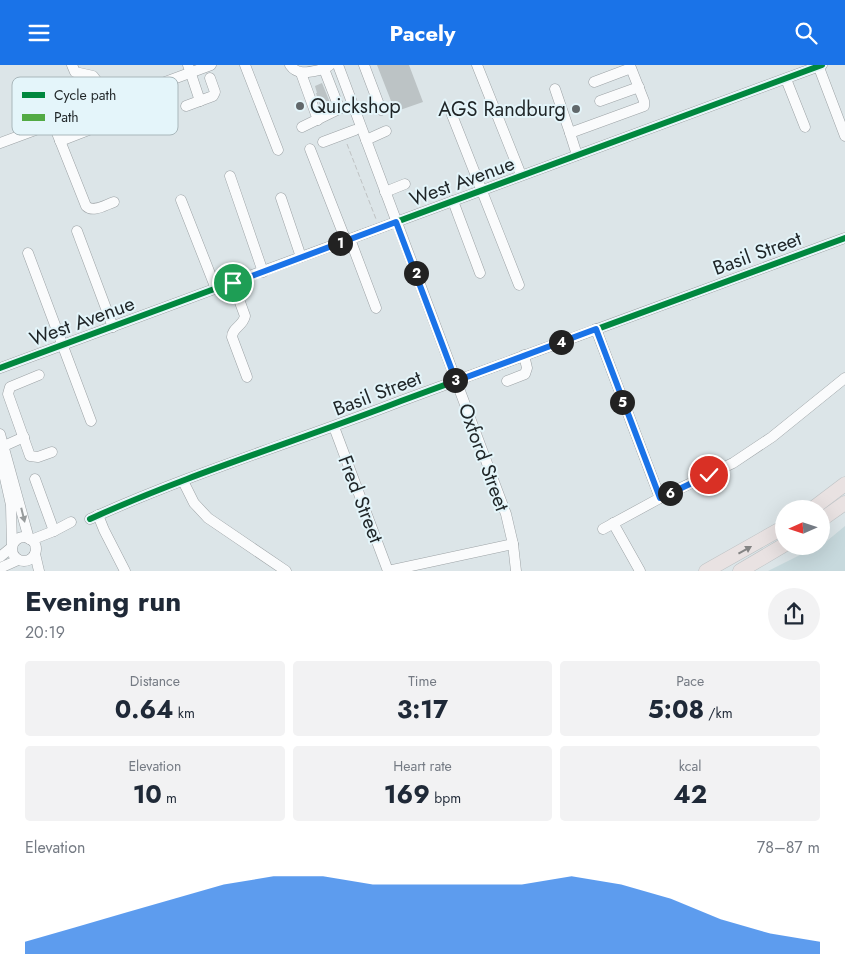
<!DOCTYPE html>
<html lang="en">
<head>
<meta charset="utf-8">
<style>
  :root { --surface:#fff; --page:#f2f2f3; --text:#1f2937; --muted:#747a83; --accent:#1a73e8 }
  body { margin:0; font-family:Jost,sans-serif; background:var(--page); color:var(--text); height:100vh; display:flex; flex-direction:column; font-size:19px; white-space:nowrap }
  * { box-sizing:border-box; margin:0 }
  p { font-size:16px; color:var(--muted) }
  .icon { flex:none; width:28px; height:28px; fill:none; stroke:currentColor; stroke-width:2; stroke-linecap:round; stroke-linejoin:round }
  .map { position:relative; height:506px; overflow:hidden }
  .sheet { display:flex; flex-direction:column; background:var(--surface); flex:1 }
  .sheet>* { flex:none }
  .needle { width:32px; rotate:267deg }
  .buttons { position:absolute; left:775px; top:435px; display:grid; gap:10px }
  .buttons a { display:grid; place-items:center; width:55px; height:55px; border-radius:50%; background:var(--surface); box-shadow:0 5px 20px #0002; font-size:25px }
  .pin { position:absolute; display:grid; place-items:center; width:42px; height:42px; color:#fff; margin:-21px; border:2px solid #fff; border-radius:50%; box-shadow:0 1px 5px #0007 }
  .km { position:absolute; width:25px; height:25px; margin:-12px; border-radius:50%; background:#222; color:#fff; font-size:14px; line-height:25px; text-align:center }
  .round { display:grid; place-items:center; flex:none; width:52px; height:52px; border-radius:26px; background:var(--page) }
  .summary { display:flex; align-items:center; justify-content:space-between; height:85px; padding:0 25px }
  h1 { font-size:28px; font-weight:700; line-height:38px }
  .figures { display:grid; grid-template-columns:repeat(3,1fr); gap:8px; height:85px; padding:5px 25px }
  .figures div { display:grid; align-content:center; border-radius:5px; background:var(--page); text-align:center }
  .figures b { font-size:25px; font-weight:700 }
  .figures small { font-size:14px; font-weight:400 }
  .figures p { font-size:14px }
  .chart { height:140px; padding:10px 25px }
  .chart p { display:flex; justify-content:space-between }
  .chart svg { width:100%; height:90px; margin-top:5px; fill:var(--accent); opacity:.7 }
  header { display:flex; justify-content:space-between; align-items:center; height:65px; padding:0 25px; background:var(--accent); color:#fff; font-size:22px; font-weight:700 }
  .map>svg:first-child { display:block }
</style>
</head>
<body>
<header><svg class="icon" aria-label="menu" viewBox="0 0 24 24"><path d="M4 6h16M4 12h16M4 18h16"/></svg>Pacely<svg class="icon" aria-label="search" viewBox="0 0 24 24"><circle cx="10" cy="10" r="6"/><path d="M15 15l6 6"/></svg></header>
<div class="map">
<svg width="845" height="506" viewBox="0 0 845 506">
  <rect width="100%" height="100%" fill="#dce5e8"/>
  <polygon fill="#c7d9dd" points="845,461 845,506 768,506 818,481 821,481"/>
  <g fill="#bcc3c5">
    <polygon points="377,0 409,0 423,37 400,45 398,39 393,41"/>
    <polygon points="322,18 331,40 323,44 321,44 316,28 317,28 315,21"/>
  </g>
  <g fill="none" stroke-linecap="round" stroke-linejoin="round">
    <g stroke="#9ca2a5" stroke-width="11">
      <g id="minor">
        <polyline points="72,0 75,7 93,11 96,15 108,38"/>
        <polyline points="188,0 200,36"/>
        <polyline points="245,0 278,85"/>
        <path d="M290,0C298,12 312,6 324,4"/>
        <polyline points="330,0 324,4 338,40 341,43 354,42"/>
        <polyline points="338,0 506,449 513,479 516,506"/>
        <polyline points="364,0 381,45"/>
        <polyline points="477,0 521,110"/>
        <polyline points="818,0 845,71"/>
        <polyline points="301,8 318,55"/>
        <polyline points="786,14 805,62"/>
        <polyline points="555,24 570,68"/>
        <polyline points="600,36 639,22"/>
        <polyline points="186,41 213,31 215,27 210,13"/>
        <polyline points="452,50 519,220"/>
        <path d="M53,58L86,141C93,148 105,140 114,137"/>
        <polyline points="302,62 341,43"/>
        <polyline points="366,75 386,66"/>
        <polyline points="60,76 109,57"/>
        <polyline points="323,77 355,65"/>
        <polyline points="0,78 211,0"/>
        <polyline points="310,84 346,176"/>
        <polyline points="577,90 570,68 644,41 644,36 631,3 594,17"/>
        <polyline points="230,111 263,207"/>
        <polyline points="385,127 405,119"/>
        <polyline points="281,133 301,192"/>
        <polyline points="181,135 216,224"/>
        <polyline points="453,136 480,208"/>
        <polyline points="77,166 113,262"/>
        <polyline points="350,174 376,243"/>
        <polyline points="28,188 91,356"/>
        <path d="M233,218L245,251C243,261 232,263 232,272L247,312"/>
        <polyline points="596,264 660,433"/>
        <polyline points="0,303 822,0"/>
        <polyline points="39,310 10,322 8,329 30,391 38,392 52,387"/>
        <polyline points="507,316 525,309 527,303 524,290"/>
        <polyline points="334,362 388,506"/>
        <polyline points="0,369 29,474"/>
        <polyline points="4,381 24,372"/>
        <polyline points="0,391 11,440 12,482 0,492"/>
        <polyline points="35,414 54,466"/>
        <polyline points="183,416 194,438 208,453 286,506"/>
        <polyline points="98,450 104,465 125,506"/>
        <path d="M90,454C191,408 298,376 401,336L845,173"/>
        <polyline points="613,458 640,506"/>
        <polyline points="603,464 660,433 733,398 772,372 845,313"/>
        <circle cx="24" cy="484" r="12"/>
        <polyline points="31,475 54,466 71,457"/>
        <polyline points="35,489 39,506"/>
        <polyline points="0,503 18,495"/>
        <polyline points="388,506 513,479"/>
      </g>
    </g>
    <g stroke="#bdc2c4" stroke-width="15">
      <g id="major">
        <polyline points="812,444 845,419"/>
        <polyline points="821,455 845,438"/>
        <polyline points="706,506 784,462"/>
        <polyline points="740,506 784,480"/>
      </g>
    </g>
    <polyline stroke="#bfc2c3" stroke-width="1" stroke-dasharray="5 2.5" stroke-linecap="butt" points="347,79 376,154"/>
    <use href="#minor" stroke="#fafbfc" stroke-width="10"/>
    <use href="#major" stroke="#e9e2e2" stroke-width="14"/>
    <polyline stroke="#52aa44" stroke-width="5" stroke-dasharray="10 5" stroke-linecap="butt" points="18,60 22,70"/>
    <g stroke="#e4f5fa" stroke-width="9">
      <g id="cycleway">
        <polyline points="0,303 822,0"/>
        <path d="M90,454C191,408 298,376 401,336L845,173"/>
      </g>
    </g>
    <use href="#cycleway" stroke="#00873e" stroke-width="6"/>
  </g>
  <defs><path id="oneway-solid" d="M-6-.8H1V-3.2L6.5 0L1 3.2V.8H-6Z" transform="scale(1.25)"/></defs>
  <use fill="#979b9c" href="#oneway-solid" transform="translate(23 450) rotate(76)"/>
  <use fill="#848484" href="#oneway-solid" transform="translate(745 485) rotate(-29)"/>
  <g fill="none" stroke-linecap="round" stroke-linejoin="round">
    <g stroke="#fff" stroke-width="10">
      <polyline id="route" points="233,218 396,157 456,316 596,264 660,433 709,410"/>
    </g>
    <use href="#route" stroke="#1a73e8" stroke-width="6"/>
  </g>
  <g fill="#61686b" stroke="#e4f5fa" stroke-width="2">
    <circle cx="300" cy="41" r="5"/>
    <circle cx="576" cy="44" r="5"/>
  </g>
  <g text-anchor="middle" stroke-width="4" stroke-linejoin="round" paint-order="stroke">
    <g font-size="20" fill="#1f2527" stroke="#e4f5fa" text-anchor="start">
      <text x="310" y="48">Quickshop</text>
      <text x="566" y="51" text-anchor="end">AGS Randburg</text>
    </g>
    <g font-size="20" fill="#1f2527" stroke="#e4f5fa">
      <text transform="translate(462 116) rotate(-20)" y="7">West Avenue</text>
      <text transform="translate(757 188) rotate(-20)" y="7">Basil Street</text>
      <text transform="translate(82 256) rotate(-20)" y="7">West Avenue</text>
      <text transform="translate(377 328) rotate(-21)" y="7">Basil Street</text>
      <text transform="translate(484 392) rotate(70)" y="7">Oxford Street</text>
      <text transform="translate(361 434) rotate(69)" y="7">Fred Street</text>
    </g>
  </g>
  <rect x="12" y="12" width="166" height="58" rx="8" fill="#e4f5fa" stroke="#a9b7bb" stroke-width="1"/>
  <rect x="22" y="27" width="23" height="6" fill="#00873e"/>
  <rect x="22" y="49" width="23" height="7" fill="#52aa44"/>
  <g font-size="14" fill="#1f2527">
    <text x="54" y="35">Cycle path</text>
    <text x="54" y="57">Path</text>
  </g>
</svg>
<div class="buttons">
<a><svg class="needle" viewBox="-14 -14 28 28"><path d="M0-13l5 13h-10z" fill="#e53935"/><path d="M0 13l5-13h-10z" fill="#747a83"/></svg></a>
</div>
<div class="pin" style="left:233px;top:218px;background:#1e9e55"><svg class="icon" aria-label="arrive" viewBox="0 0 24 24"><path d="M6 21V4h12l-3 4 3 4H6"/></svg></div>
<div class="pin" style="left:709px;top:410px;background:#d93025"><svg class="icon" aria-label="check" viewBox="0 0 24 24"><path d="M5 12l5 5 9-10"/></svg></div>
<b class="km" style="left:340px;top:178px">1</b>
<b class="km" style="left:416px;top:208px">2</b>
<b class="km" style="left:455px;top:315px">3</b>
<b class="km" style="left:561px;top:277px">4</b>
<b class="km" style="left:622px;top:337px">5</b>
<b class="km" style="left:670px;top:428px">6</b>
</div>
<section class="sheet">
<div class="summary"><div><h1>Evening run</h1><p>20:19</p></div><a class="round"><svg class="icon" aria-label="share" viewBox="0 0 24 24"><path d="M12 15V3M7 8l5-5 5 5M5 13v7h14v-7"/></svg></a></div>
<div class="figures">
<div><p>Distance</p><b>0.64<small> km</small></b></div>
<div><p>Time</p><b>3:17</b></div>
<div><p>Pace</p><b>5:08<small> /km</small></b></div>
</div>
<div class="figures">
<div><p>Elevation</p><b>10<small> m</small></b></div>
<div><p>Heart rate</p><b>169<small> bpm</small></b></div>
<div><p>kcal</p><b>42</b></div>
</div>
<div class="chart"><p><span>Elevation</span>78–87 m</p>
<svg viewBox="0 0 160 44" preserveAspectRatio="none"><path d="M0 44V38L10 31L20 24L30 17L40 10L50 6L60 6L70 10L80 10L90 10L100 10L110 6L120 10L130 17L140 27L150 34L160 38V44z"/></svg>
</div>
</section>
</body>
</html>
